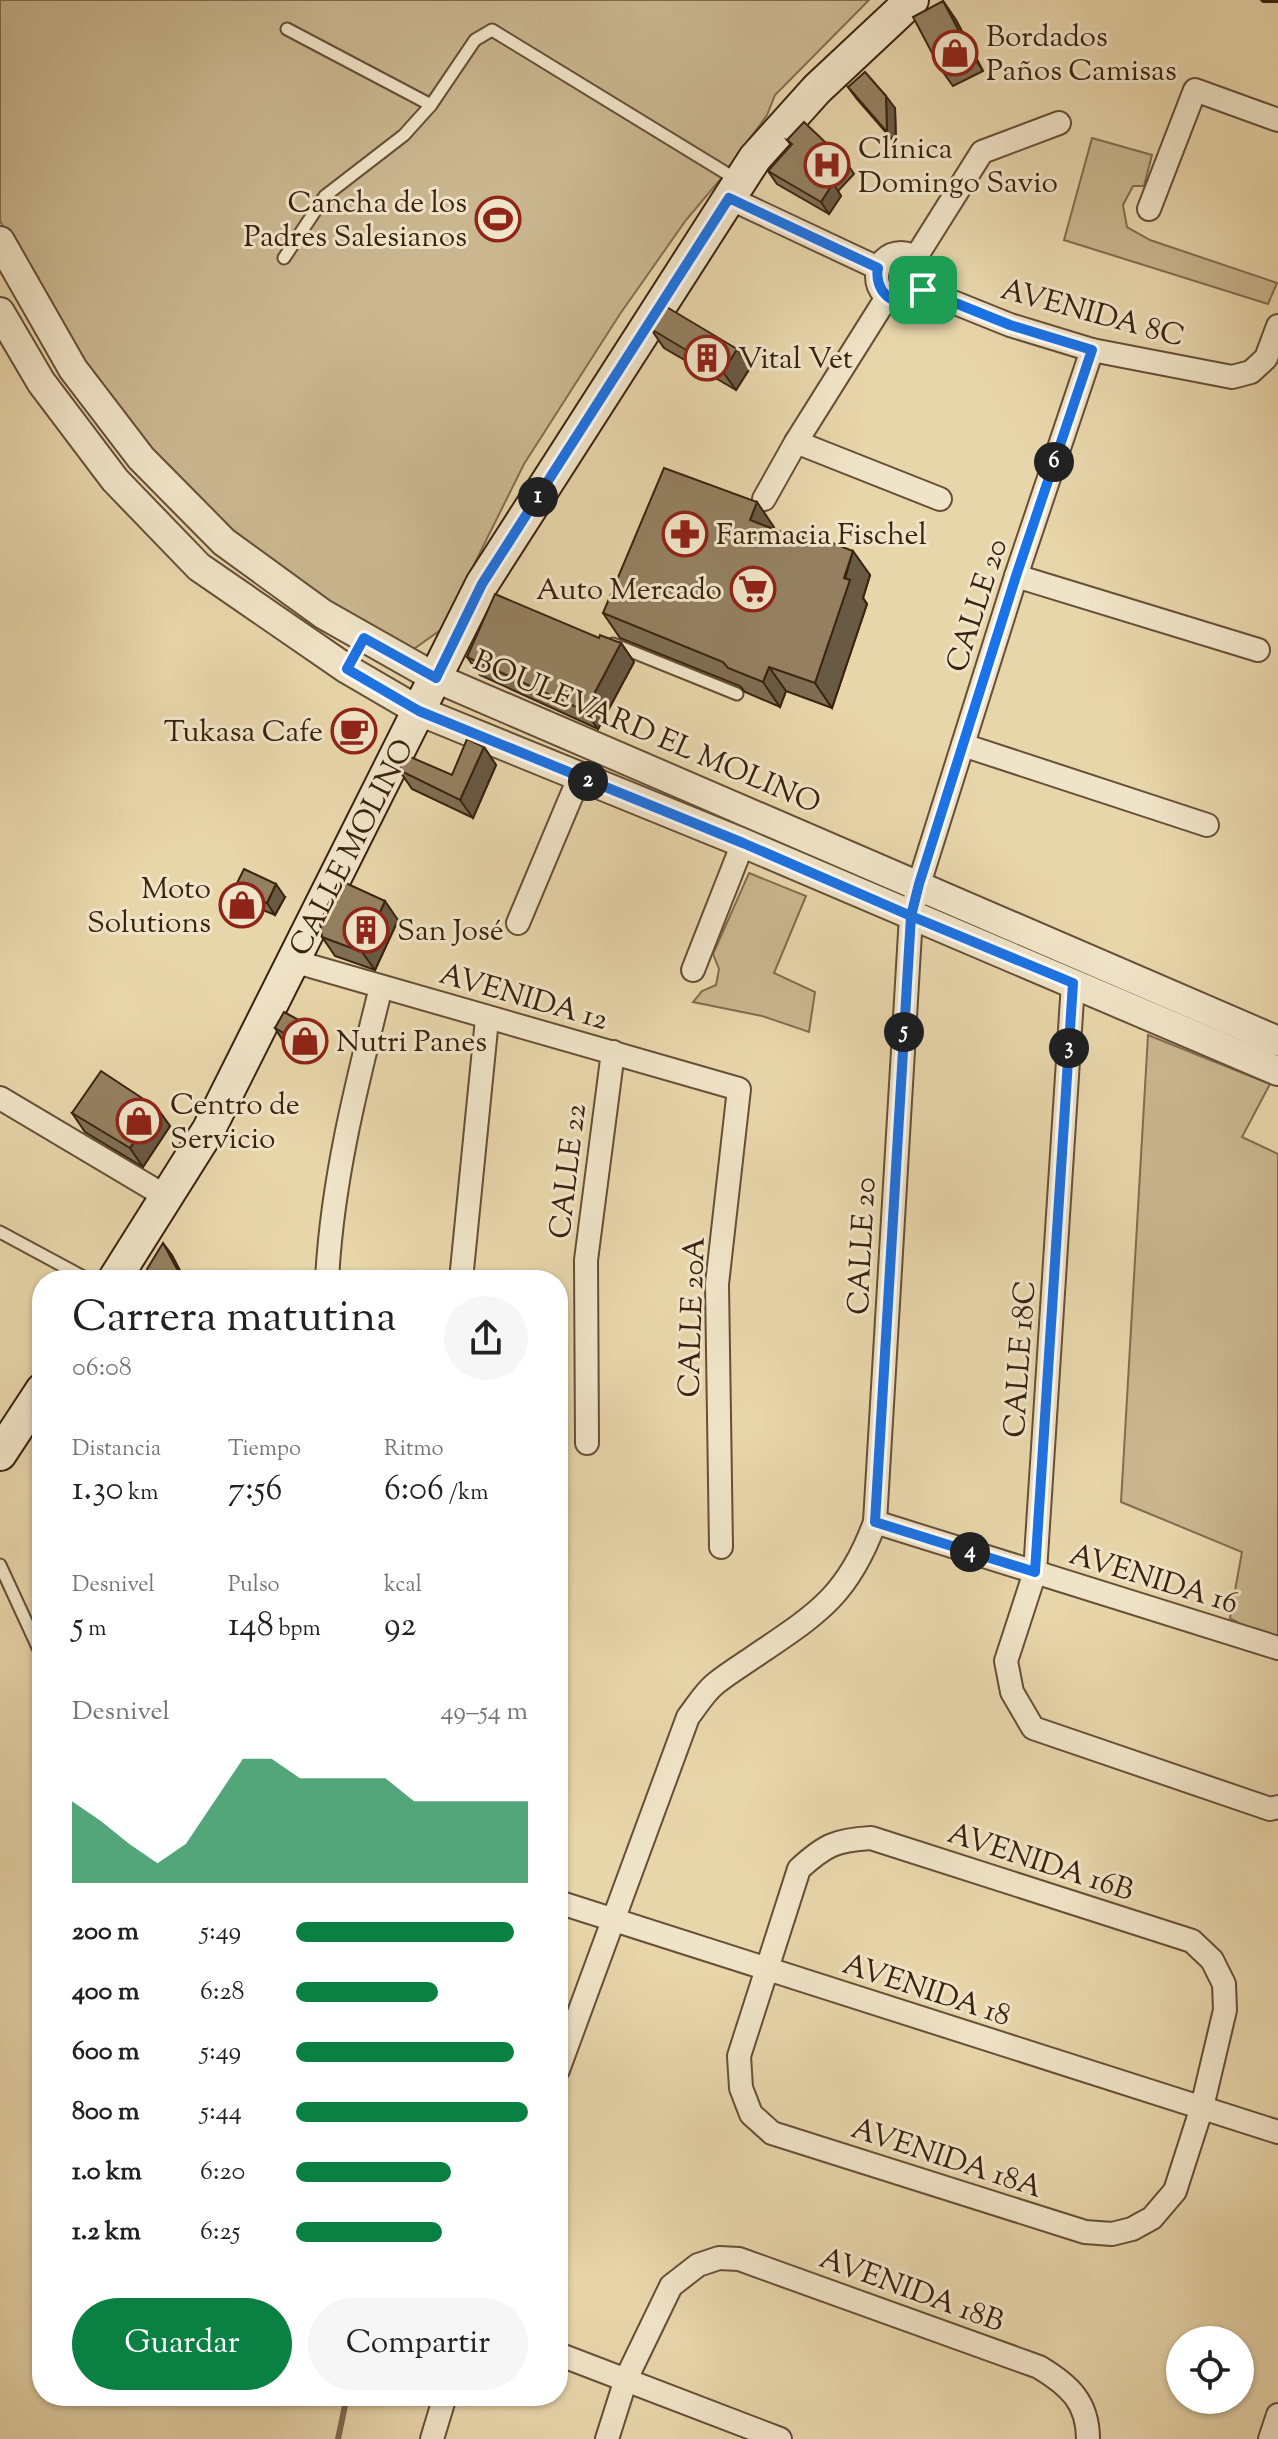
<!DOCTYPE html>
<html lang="es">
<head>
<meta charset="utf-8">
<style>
  :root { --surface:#fff; --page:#f6f6f6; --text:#222; --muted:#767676; --accent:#0b8043 }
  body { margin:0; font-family:"Sorts Mill Goudy",serif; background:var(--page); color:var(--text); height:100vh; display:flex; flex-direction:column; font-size:30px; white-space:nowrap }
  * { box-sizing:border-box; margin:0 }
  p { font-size:26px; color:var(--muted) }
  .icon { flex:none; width:44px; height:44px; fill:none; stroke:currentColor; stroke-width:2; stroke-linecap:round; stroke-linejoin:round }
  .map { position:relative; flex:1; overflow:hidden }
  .details { position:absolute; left:32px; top:1270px; width:536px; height:1136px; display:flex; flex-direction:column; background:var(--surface); border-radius:32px; box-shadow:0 2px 6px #0004 }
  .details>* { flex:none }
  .buttons { position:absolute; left:1166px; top:2326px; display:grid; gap:16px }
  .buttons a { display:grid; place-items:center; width:88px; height:88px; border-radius:50%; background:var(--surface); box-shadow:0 2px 6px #0004; font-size:40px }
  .pin { position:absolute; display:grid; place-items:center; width:68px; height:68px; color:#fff; margin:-34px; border-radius:16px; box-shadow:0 4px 12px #0006 }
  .km { position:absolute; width:40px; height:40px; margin:-20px; border-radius:50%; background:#222; color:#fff; font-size:22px; line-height:40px; text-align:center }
  .round { display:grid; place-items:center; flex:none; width:84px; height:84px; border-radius:42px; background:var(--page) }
  .overview { display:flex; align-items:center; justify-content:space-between; height:136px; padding:0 40px }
  h1 { font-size:44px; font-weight:600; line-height:60px }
  .stats { display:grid; grid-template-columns:repeat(3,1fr); gap:12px; height:136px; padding:8px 40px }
  .stats div { display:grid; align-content:center }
  .stats b { font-size:34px; font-weight:600 }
  .stats small { font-size:22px; font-weight:400 }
  .stats p { font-size:22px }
  .chart { height:224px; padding:16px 40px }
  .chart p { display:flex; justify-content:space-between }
  .chart svg { width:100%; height:144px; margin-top:8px; fill:var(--accent); opacity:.7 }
  .button { display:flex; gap:16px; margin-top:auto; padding:16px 40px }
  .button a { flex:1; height:92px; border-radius:48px; background:var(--accent); color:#fff; font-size:32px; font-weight:600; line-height:92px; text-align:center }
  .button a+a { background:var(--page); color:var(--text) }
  ul { padding:0 40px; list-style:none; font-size:26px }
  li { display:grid; grid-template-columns:128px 96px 1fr; align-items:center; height:60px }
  li i { height:20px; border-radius:10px; background:var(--accent) }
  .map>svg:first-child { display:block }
</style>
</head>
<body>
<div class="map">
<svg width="1278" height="2439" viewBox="0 0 1278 2439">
  <rect width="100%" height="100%" fill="#e8d6ab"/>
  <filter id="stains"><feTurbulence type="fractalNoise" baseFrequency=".0025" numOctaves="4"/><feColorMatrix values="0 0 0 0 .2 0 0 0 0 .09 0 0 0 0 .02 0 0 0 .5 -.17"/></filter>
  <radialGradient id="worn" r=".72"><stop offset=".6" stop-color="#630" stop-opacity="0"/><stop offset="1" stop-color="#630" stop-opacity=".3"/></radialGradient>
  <g fill="#cab790" stroke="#826c50" stroke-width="2">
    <polygon points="0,0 869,0 775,95 767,115 719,181 686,220 620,314 524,464 442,629 408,653 352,622 246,544 146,447 61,328 0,221"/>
    <polygon points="1092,138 1152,155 1144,186 1133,186 1123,205 1127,227 1150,240 1277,283 1268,304 1064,240"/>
    <polygon points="749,873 806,896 774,973 815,992 809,1032 762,1016 693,1002 702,991 716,985 719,969 713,954"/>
    <polygon points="1148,1035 1270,1084 1242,1137 1278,1154 1278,1645 1230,1618 1242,1552 1121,1502"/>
  </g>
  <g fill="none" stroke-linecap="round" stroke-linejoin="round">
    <polyline stroke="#7f694d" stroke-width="6" points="338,2439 347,2396"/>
    <g stroke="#664f36" stroke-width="15">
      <g id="service">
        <polyline points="287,29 431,105 475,40 492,30 739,181"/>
        <polyline points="284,258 325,196 404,135 431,105"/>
        <polyline points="613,644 737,694"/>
        <polyline points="0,1232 89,1280"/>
        <polyline points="0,1565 42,1656"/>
      </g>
    </g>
    <g stroke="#664f36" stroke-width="26">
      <g id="minor">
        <polyline points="729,198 878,268"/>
        <polyline points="1149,209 1195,90 1278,120"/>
        <circle cx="901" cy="277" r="24"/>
        <polyline points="916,257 982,152 1059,123"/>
        <polyline points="923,290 1010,325 1092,350 1232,377 1251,372 1266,358 1278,326"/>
        <polyline points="796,442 940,499"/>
        <polyline points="764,499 796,442 887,297"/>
        <polyline points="1016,576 1258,650"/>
        <polyline points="963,745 1207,825"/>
        <polyline points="518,923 579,778"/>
        <polyline points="293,961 739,1089 717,1284 721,1547"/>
        <polyline points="693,970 743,843"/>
        <polyline points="1073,983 1035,1572 1006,1661 1012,1692 1033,1728 1270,1809 1278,1807"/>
        <polyline points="0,1098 165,1196"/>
        <path d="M327,1280C332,1180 357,1083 381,987"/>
        <polyline points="461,1280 487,1019"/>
        <polyline points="587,1443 586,1260 613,1052"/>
        <polyline points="875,1522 1278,1648"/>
        <path d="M871,1838L1192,1941L1212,1960L1224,1984L1225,2010L1202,2107L1175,2191L1152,2218L1132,2229L1112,2234L1085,2232L772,2133L751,2114L741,2088L739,2056L799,1869C825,1845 836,1840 871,1838Z"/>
        <polyline points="558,1902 1278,2132"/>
        <path d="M558,2070L688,1717C696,1707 704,1693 715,1684C727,1674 742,1665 755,1656C817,1614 848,1596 875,1522L911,916L919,884L1016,576L1092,350"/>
        <polyline points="558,2354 780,2439"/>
        <polyline points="432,2439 445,2396"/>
        <path d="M607,2439L626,2379L671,2286L698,2265L719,2258L739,2259L1039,2367C1069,2385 1088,2402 1088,2439"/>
        <polyline points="1270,2439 1278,2415"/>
      </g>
    </g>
    <g stroke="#664f36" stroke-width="32">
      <g id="tertiary">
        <polyline points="0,241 73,369 141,458 224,542 323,614 436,678 1278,1041"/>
        <polyline points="0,312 41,382 115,480 199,567 347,669 419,711 743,843 1278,1071"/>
      </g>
    </g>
    <g stroke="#3a220f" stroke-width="36">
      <g id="secondary">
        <polyline points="114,1280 209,1129 482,584 755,158 817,89 912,0"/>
        <polyline points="0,1454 42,1390"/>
      </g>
    </g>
    <use href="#service" stroke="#f0e4c8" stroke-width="11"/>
    <use href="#minor" stroke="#f0e4c8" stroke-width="22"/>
    <use href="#tertiary" stroke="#f0e4c8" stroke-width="28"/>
    <use href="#secondary" stroke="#f0e4c8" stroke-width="32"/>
  </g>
  <g fill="#7f6e53" stroke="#3a220f" stroke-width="2">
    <polygon points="1261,0 1278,0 1278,2 1263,2"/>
    <polygon points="943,1 956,20 983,71 953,86 940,68"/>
    <polygon points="848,87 895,108 896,144 857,99"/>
    <polygon points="787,140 846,162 854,174 838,191 841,196 829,214 777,184 768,171 791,145"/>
    <polygon points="651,329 737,349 750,368 736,390 664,348"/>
    <polygon points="774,527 773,528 870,575 863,598 867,604 832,708 786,691 780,707 745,692 740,686 620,638 603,613"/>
    <polygon points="599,638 621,643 634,662 598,729 480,675 467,657"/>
    <polygon points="484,747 496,765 473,818 412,789 399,770 452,775"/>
    <polygon points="230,897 285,897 275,915 263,910 258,920 239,909"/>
    <polygon points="398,920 375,970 335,956 322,937"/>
    <polygon points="275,1028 317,1030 326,1042 317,1059 283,1041"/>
    <polygon points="157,1108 170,1126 143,1167 85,1132 72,1113"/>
  </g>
  <g fill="#685a43" stroke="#3a220f" stroke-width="2">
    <polygon points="943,1 956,20 983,71 970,52"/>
    <polygon points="886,96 895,108 896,144 887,132"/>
    <polygon points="833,183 841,196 829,214 821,202"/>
    <polygon points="737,349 750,368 736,390 723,372"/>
    <polygon points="757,502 774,527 767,544 750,520"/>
    <polygon points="853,551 870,575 863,598 867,604 832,708 815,683"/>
    <polygon points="621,643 634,662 598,729 585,711"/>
    <polygon points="769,667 786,691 780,707 763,682"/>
    <polygon points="484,747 496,765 473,818 460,800"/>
    <polygon points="276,884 285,897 275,915 267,903"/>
    <polygon points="254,898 263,910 258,920 249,907"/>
    <polygon points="385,901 398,920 375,970 362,952"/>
    <polygon points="317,1030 326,1042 317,1059 308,1047"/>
    <polygon points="157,1108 170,1126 143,1167 130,1148"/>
    <polygon points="163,1243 172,1255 185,1280 183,1280"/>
  </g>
  <g fill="#948060" stroke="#3a220f" stroke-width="2">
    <polygon points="943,1 970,52 940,68 913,17"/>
    <polygon points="865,72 886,96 887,132 848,87"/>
    <polygon points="804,122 846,162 829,179 833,183 821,202 768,171 792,144 787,140"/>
    <polygon points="665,306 737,349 723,372 651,329"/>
    <polygon points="664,468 757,502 750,520 802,540 805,532 853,551 844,578 850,580 815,683 769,667 763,682 728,668 723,662 603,613"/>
    <polygon points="495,594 599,638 600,635 621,643 585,711 467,657"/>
    <polygon points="467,739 484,747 460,800 399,770 406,755 452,775"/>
    <polygon points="244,869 276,884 267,903 254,898 249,907 230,897"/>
    <polygon points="339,880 385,901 362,952 322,937 320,923"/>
    <polygon points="284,1012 317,1030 308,1047 275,1028"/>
    <polygon points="101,1071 157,1108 130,1148 72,1113"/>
    <polygon points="163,1243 183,1280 152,1280 147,1269"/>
  </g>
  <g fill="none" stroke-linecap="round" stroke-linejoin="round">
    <g stroke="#fff" stroke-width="16">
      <path id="route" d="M923,290C919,293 917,296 913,298C891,310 874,288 878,268L729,198L482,584L436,678L364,638L347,669L419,711L743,843L911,916L1073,983L1035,1572L875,1522L911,916L919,884L1016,576L1092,350L1010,325L923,290"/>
    </g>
    <use href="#route" stroke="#1a73e8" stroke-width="10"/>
  </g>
  <defs>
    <g id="shop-ring" transform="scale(2.3)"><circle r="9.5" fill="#f0e4c8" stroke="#8f2418" stroke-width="1.5"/><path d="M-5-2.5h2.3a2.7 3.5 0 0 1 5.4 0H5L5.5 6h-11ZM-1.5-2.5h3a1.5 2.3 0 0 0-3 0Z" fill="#8f2418"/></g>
    <g id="hospital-ring" transform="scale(2.3)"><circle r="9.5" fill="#f0e4c8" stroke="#8f2418" stroke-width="1.5"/><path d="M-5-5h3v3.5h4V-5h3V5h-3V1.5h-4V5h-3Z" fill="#8f2418"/></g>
    <g id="stadium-ring" transform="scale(2.3)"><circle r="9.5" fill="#f0e4c8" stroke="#8f2418" stroke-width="1.5"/><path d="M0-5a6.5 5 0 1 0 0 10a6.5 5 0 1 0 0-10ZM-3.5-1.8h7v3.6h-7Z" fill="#8f2418"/></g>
    <g id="building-ring" transform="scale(2.3)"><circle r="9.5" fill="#f0e4c8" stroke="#8f2418" stroke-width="1.5"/><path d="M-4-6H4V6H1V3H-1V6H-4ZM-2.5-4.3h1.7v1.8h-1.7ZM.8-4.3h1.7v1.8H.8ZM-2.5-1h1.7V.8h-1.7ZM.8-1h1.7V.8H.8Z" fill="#8f2418"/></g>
    <g id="pharmacy-ring" transform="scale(2.3)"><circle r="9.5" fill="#f0e4c8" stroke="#8f2418" stroke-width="1.5"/><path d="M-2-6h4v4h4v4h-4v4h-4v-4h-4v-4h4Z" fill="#8f2418"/></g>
    <g id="supermarket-ring" transform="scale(2.3)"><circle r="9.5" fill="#f0e4c8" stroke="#8f2418" stroke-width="1.5"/><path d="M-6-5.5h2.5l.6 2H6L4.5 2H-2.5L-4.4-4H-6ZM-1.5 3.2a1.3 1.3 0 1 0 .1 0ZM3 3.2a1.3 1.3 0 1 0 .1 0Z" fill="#8f2418"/></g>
    <g id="cafe-ring" transform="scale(2.3)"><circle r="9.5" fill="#f0e4c8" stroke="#8f2418" stroke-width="1.5"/><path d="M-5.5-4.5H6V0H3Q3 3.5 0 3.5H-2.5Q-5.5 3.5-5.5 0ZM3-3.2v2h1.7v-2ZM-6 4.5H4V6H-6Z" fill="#8f2418"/></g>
  </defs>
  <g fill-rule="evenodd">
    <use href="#shop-ring" x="955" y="53"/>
    <use href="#hospital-ring" x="827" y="165"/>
    <use href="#stadium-ring" x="498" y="219"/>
    <use href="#building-ring" x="707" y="358"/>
    <use href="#pharmacy-ring" x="685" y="534"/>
    <use href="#supermarket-ring" x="753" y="589"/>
    <use href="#cafe-ring" x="354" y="731"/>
    <use href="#shop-ring" x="242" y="905"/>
    <use href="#building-ring" x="366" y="930"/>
    <use href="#shop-ring" x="305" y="1041"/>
    <use href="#shop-ring" x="139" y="1121"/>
  </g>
  <g text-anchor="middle" stroke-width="6" stroke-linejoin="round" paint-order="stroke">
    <g font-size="30" fill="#3a220f" stroke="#f0e4c8" text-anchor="start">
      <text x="986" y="46">Bordados<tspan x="986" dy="34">Paños Camisas</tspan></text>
      <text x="858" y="158">Clínica<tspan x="858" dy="34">Domingo Savio</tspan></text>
      <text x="467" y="212" text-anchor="end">Cancha de los<tspan x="467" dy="34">Padres Salesianos</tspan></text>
      <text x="738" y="368">Vital Vet</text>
      <text x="716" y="544">Farmacia Fischel</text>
      <text x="722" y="599" text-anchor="end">Auto Mercado</text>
      <text x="323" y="741" text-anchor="end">Tukasa Cafe</text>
      <text x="211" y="898" text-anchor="end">Moto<tspan x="211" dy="34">Solutions</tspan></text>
      <text x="397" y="940">San José</text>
      <text x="336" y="1051">Nutri Panes</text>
      <text x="170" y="1114">Centro de<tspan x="170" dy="34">Servicio</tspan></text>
    </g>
    <g font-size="30" fill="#3a220f" stroke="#f0e4c8">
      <text transform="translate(1093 312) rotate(15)" y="10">AVENIDA 8C</text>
      <text transform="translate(976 605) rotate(-72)" y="10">CALLE 20</text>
      <text transform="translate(647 731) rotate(23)" y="10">BOULEVARD EL MOLINO</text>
      <text transform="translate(351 847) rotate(-63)" y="10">CALLE MOLINO</text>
      <text transform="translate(524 996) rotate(16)" y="10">AVENIDA 12</text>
      <text transform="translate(567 1171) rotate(-83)" y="10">CALLE 22</text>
      <text transform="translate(861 1246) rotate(-87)" y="10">CALLE 20</text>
      <text transform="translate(691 1317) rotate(-88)" y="10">CALLE 20A</text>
      <text transform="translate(1019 1359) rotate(-86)" y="10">CALLE 18C</text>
      <text transform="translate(1154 1578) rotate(17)" y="10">AVENIDA 16</text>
      <text transform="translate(1041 1861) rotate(18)" y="10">AVENIDA 16B</text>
      <text transform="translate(927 1989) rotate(18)" y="10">AVENIDA 18</text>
      <text transform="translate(947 2157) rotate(18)" y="10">AVENIDA 18A</text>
      <text transform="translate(912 2289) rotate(20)" y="10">AVENIDA 18B</text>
    </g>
  </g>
  <rect width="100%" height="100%" filter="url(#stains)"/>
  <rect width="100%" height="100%" fill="url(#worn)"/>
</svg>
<div class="buttons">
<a><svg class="icon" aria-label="locate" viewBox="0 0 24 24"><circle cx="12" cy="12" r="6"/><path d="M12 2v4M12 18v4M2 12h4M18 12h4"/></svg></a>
</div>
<div class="pin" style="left:923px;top:290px;background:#1e9e55"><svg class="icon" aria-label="arrive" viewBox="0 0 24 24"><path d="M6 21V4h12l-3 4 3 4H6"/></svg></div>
<b class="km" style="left:538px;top:497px">1</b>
<b class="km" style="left:588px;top:781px">2</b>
<b class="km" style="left:1069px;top:1048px">3</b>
<b class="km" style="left:970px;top:1552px">4</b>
<b class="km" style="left:904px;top:1032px">5</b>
<b class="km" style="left:1054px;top:462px">6</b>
<section class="details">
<div class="overview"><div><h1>Carrera matutina</h1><p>06:08</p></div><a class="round"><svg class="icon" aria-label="share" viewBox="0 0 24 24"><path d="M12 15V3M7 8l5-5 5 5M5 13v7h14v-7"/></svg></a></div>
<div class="stats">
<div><p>Distancia</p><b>1.30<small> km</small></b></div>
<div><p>Tiempo</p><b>7:56</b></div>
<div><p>Ritmo</p><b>6:06<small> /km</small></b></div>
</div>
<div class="stats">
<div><p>Desnivel</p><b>5<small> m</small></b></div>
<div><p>Pulso</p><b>148<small> bpm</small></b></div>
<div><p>kcal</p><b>92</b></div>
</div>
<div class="chart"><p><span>Desnivel</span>49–54 m</p>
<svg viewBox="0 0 160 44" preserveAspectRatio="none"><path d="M0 44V19L10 25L20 32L30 38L40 32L50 19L60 6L70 6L80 12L90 12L100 12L110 12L120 19L130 19L140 19L150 19L160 19V44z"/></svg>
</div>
<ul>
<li><b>200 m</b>5:49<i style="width:94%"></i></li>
<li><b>400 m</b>6:28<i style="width:61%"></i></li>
<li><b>600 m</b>5:49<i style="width:94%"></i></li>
<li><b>800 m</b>5:44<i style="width:100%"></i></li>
<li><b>1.0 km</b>6:20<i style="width:67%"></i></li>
<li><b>1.2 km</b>6:25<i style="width:63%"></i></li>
</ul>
<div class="button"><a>Guardar</a><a>Compartir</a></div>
</section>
</div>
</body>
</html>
